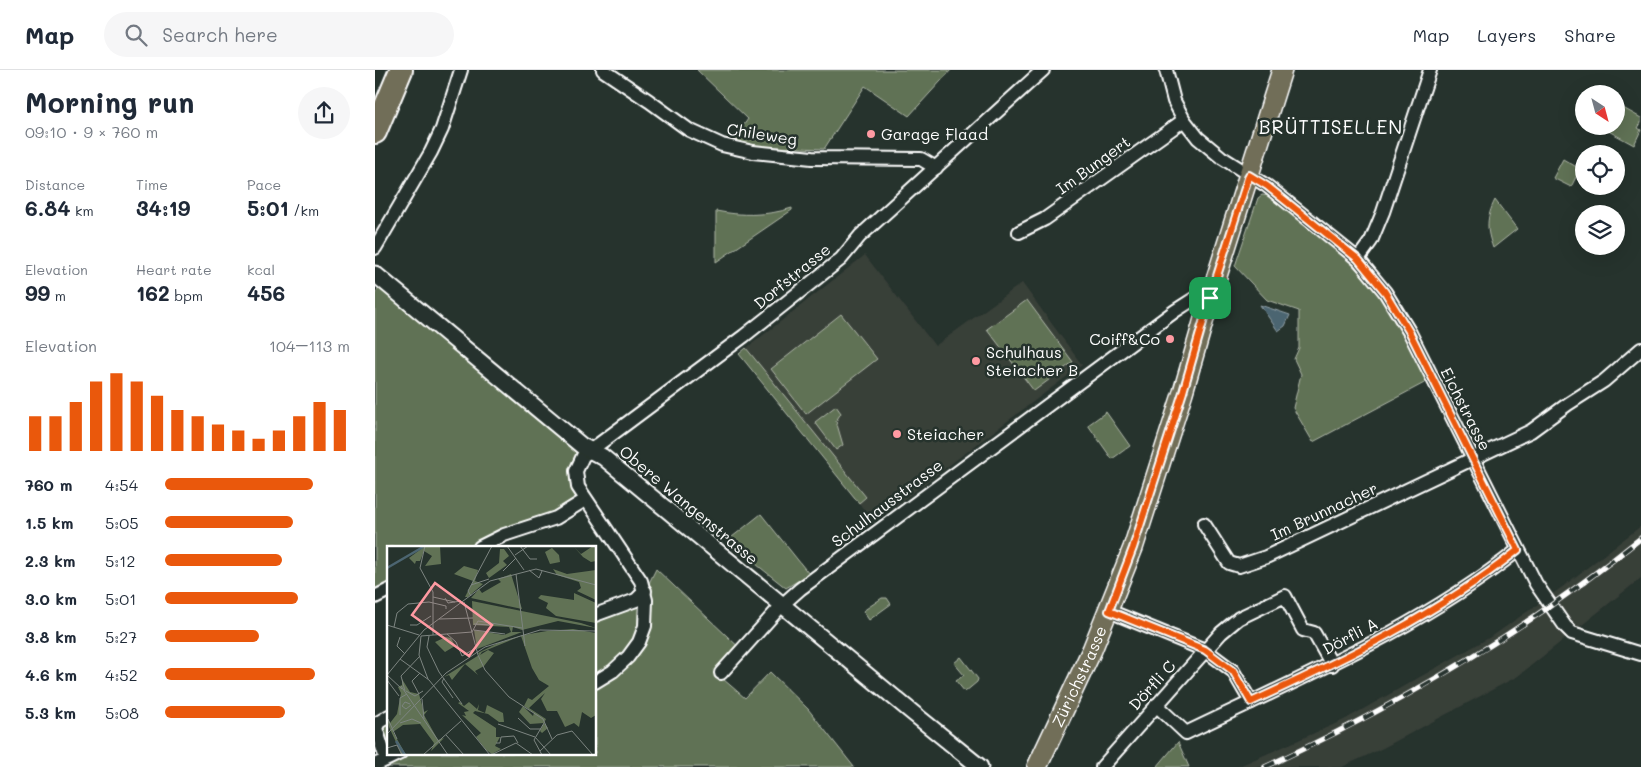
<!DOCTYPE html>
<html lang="en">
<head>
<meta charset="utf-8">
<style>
  :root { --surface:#fff; --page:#f6f6f7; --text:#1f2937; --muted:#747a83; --line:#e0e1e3; --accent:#ea580c }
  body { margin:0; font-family:Mali,sans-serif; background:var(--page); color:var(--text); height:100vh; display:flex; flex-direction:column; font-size:19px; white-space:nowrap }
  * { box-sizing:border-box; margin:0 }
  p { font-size:16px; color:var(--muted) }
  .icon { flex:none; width:28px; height:28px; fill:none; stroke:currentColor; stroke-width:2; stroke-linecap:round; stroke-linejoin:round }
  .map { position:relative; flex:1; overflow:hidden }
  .drawer { display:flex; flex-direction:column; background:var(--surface); width:375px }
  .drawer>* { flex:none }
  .needle { width:32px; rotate:144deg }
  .controls { position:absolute; left:1200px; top:15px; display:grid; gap:10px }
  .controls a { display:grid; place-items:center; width:50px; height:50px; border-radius:50%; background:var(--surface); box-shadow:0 5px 20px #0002; font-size:25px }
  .pin { position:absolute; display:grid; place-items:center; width:42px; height:42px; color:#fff; margin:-21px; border-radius:10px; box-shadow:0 2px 8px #0006 }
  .round { display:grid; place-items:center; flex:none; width:52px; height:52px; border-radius:26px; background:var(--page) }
  .head { display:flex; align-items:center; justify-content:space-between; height:85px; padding:0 25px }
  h1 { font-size:28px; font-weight:700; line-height:38px }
  .stats { display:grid; grid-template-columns:repeat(3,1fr); gap:8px; height:85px; padding:5px 25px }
  .stats div { display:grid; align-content:center }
  .stats b { font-size:21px; font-weight:700 }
  .stats small { font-size:14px; font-weight:400 }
  .stats p { font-size:14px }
  .chart { height:140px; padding:10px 25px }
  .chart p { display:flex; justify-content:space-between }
  .chart svg { width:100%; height:90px; margin-top:5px; stroke:var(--accent); stroke-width:6 }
  ul { padding:0 25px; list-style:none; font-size:16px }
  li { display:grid; grid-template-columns:80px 60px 1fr; align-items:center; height:38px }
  li i { height:12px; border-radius:6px; background:var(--accent) }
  header { display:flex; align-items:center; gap:30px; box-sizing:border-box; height:70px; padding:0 25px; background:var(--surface); border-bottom:1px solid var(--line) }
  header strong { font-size:24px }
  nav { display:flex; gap:28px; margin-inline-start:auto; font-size:18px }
  .search { width:350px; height:45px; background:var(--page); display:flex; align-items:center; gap:12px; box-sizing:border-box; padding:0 18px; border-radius:28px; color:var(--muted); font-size:19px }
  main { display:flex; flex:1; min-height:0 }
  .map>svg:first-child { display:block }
</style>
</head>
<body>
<header>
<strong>Map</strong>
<div class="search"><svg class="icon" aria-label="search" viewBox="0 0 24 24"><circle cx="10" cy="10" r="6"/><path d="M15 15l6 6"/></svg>Search here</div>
<nav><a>Map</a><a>Layers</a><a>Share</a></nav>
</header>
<main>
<section class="drawer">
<div class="head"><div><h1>Morning run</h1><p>09:10 · 9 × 760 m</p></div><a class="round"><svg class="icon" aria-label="share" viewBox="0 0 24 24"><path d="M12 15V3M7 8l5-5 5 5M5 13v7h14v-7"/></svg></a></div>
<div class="stats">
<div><p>Distance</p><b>6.84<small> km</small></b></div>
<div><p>Time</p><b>34:19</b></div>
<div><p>Pace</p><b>5:01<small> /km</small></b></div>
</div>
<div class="stats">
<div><p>Elevation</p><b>99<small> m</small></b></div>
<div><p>Heart rate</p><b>162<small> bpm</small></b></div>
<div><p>kcal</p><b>456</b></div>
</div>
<div class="chart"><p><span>Elevation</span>104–113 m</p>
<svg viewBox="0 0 160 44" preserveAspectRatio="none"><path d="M5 44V27M15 44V27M25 44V20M35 44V10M45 44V6M55 44V10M65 44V17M75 44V24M85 44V27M95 44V31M105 44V34M115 44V38M125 44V34M135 44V27M145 44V20M155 44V24"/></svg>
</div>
<ul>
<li><b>760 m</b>4:54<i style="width:80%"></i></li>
<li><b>1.5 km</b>5:05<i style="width:69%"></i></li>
<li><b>2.3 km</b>5:12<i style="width:63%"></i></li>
<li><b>3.0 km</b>5:01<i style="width:72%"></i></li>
<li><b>3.8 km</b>5:27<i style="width:51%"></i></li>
<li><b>4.6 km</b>4:52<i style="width:81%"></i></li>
<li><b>5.3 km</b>5:08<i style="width:65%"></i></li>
</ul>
</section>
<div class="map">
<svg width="1266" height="697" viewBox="0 0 1266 697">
  <rect width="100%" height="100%" fill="#26332d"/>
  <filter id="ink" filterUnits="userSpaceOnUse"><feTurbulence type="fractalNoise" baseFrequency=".02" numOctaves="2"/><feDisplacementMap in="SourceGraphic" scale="10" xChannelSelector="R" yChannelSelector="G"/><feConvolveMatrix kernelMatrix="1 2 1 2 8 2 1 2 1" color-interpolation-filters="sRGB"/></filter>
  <g filter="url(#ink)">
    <g fill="#393f39">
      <polygon points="490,185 560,276 647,213 707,295 499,452 364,284"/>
      <polygon points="1266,456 1266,508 1143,606 1008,678 967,697 862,697 969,650 1119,565 1186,518"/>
    </g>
    <g fill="#617255" stroke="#b0b8aa">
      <polygon points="322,0 576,0 534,46 490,16 449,79 355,75 373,49"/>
      <polygon points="1241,34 1266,48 1266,53 1263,58 1266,60 1259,75 1228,58 1229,56 1241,56"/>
      <polygon points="1188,89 1205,99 1196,117 1178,108"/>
      <path d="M887,125L894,126C940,162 987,196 1019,246C1032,266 1042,289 1053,311L938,372L918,338L926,304L919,289L924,278V241L892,230L860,196L883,128Z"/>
      <path d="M1120,130L1142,159L1118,178C1111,159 1111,148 1120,130Z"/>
      <path d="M417,138V140L341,192V141C366,146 392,146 417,138Z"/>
      <polygon points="8,211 207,376 201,401 210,430 105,477 14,477 14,520 0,527 0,224"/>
      <polygon points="652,230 698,292 659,321 612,259"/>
      <polygon points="466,244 502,289 431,344 396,299"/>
      <polygon points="371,278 491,427 484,433 364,284"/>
      <polygon points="461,336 466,343 461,351 468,375 461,380 440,352"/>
      <polygon points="731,342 755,376 737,389 713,355"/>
      <polygon points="386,444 434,504 411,518 352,471"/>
      <polygon points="281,499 370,583 348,609 370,628 395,602 433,639 479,697 0,697 11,689 1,658 14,646 14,683 220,683 220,545 270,521"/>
      <polygon points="507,528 512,528 516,534 494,550 488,541"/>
      <polygon points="586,587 603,609 602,612 590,622 581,611 589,605 579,593"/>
      <polygon points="803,672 814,697 782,697"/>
    </g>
    <polygon fill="#4c6571" stroke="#94a3aa" points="885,235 915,245 910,256 903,261"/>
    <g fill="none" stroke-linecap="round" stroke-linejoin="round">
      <g stroke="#fff" stroke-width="16">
        <g id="minor">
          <polyline points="228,0 274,31 314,60 347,75 378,82 437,88 546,89 561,98"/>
          <polyline points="791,0 799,31 809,50 823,68 846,87 892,116 983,189 1010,222 1035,263 1161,514 1190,556 1197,563 1266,584"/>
          <polyline points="644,162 670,149 809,50"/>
          <polyline points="0,178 56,82 67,59 86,0"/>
          <polyline points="983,189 996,171 1008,142 1055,0"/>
          <polyline points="829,454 854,493 864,496 891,487 1156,361 1193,334 1229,311 1266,279"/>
          <polyline points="105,477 129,465 181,448 210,430"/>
          <polyline points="0,527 14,520"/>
          <polyline points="734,541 830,580 858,601 876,632"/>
          <polyline points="220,545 261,530 270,521"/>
          <polyline points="346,603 407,535 425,519 800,241 825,225 835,228"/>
          <polyline points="220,612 238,601 253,587 264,572 270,556 271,530 266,511 203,417 201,401 208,386 369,266 466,189 485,166 668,0"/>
          <path d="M781,635L811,663C925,608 1044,559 1143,480"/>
          <polyline points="11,689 1,658 4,652 14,646"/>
          <polyline points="0,695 25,683"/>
          <polyline points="727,697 846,563 864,548 910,526 928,560 939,563 957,595"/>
        </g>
      </g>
      <g stroke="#fff" stroke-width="19">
        <polyline id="tertiary" points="0,204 207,376 228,387 538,643 605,697"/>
      </g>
      <g stroke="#fff" stroke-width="22">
        <g id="primary">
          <path id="s1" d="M662,697L717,580L758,478L808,322L835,228L907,0"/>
        </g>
      </g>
      <g stroke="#fff" stroke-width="26">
        <polyline id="motorway" points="0,62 26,0"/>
      </g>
      <use href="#minor" stroke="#26332d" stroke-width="12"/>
      <use href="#tertiary" stroke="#26332d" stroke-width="15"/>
      <use href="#primary" stroke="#716e59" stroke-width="19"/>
      <use href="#motorway" stroke="#716e59" stroke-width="22"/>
      <g stroke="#fff" stroke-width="5.5">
        <path id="rail" d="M890,697C1024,635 1151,561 1266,468"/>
      </g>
      <use href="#rail" stroke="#26332d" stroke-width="4" stroke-dasharray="11" stroke-linecap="butt"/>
    </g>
  </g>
  <g fill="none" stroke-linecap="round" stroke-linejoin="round" filter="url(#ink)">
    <g stroke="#fff" stroke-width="10">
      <path id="route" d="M874,105L892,116L983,189L1010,222L1035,263L1143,480C1063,544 970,589 876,632L858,601L830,580L734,541L758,478L808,322L835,228Z"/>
    </g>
    <use href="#route" stroke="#ea580c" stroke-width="6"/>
  </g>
  <g fill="#ff9aa2" stroke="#26332d" stroke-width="2">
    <circle cx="496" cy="64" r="5"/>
    <circle cx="795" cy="269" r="5"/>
    <circle cx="601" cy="291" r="5"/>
    <circle cx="522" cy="364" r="5"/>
  </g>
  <g text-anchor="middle" stroke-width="5" stroke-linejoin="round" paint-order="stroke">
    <g font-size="16" fill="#fff" stroke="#26332d">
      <text transform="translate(387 64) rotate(9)" y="6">Chileweg</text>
      <text transform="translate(718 95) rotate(-36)" y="6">Im Bungert</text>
      <text transform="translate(417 206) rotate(-39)" y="6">Dorfstrasse</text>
      <text transform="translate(1091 339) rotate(63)" y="6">Eichstrasse</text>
      <text transform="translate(512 433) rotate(-37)" y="6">Schulhausstrasse</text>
      <text transform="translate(314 435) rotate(40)" y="6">Obere Wangenstrasse</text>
      <text transform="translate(949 441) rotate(-25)" y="6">Im Brunnacher</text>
      <text transform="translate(975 566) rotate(-28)" y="6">Dörfli A</text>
      <text dy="6" stroke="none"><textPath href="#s1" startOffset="100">Zürichstrasse</textPath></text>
      <text transform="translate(777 615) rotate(-48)" y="6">Dörfli C</text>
    </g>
    <g font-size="16" fill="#fff" stroke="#26332d" text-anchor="start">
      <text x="506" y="70">Garage Flaad</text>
      <text x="785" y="275" text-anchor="end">Coiff&amp;Co</text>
      <text x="611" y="288">Schulhaus<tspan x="611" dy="18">Steiacher B</tspan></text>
      <text x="532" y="370">Steiacher</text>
    </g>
    <g font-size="19" letter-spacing="1" fill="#fff" stroke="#26332d">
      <text x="956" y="64">BRÜTTISELLEN</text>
    </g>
  </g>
  <g transform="translate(12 476)">
    <rect width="209" height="209" fill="#26332d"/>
    <path d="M38,0H53L54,18L38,20L45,10L37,5L33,15H29L28,18L22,12ZM206,0H209V15L204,16L196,11L187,1L194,8ZM165,2L172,9L173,16L163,18L158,6ZM113,3H117L122,10L116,15L120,19L102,32L99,27L112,17ZM77,20L91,24L88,35L96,38L81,51H78L86,35L67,28ZM166,23L180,28L209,24V54L190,45L194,42L192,36L170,29ZM124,28L135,63L84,52L92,43L95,47L114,36L111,33ZM187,47L209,57V77L169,70L159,62L161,57L151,52L154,49L187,54ZM85,55L194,77L209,82L171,75L135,84L126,81L125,86H135L90,103L87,84L117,89L124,86L122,81L86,79ZM172,83L161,85L186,83L209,87V169L204,172L195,166L192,181L187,177L178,181L170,165H160L154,153L158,147L142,162L159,173L157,177L161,182L155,187L153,185L157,177L143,178L132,166L136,160L146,170L147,167L137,160L141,152L145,154L162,140L152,134L145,122L134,90L95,106L93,109L101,104L107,107L97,120L88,125L91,129L78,118L65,134L62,129L57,131L92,109L91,107L111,97L136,89ZM59,91L64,92L68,100L58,106L48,96ZM15,133L23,146L32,148L37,166L41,164L37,169L51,194L57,192L44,205L47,197L33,178L16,179L6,186L19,209H15L2,181L0,171L3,177L10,168L14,147L11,141L15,139ZM73,156L77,160L82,156L90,163L92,158L91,164L98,167L100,159L116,167L117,176H112L101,168L88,165L86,167L109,182V191H113L108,200L114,203L105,208L99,204L89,191L94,187L75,169L79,170L77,166L82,165L71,157Z" fill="#617255"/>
    <path fill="none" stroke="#4c6571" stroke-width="2.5" d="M0,22L36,1M9,195L18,209"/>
    <path fill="none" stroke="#7d8581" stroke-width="1" d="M38,0L33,22L46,46V89M120,0L137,24M133,0L143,13H150M128,9L141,0M142,24L152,32L155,25M116,25L129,12M129,28L138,100M84,39L102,33M84,50L81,45L105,0M46,51L68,56M58,52L61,57L74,55M77,56L91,109L98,124L122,151L156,173L165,193M52,73L86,72M87,78L104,79M0,79L32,89M23,79H30L44,70M7,81L10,67L21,58L42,56L59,60V63M87,84L118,88M60,88L69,96L75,110L89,102M42,90L40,101L52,126L75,158M13,91L10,100L18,108M13,113L42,134L103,209M0,129L37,84L103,35L149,23L209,39M0,129L15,143M57,132L55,136L66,152M41,133L32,109L34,90L85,86L91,75L135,82M0,134L12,150M14,140L61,209M18,145L14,130L33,110M19,145L28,150L36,145M32,148L25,135L33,127M35,153L37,173M23,158L18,156L15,160L19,163L24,159M13,169V152L20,148M131,172L143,183H154M1,173L10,193M13,177L25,173L34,177M111,178L148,191L164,209M0,188L59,127L98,101L153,84L209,85M59,189L77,209M109,197H113L114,191L127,190L131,197M0,202L10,199L15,209M153,205L170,189L185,185L206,209M36,209L74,175M104,209L129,197L146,209M155,209L147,194L157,177"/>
    <path fill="#ff9aa2" fill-opacity="0.15" stroke="#ff9aa2" stroke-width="2.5" d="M48,37L105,79L82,110L25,69Z"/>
    <rect width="209" height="209" fill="none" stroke="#fff" stroke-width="2.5"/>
  </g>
</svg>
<div class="controls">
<a><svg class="needle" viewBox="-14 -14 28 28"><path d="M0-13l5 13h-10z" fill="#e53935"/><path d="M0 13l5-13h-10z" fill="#747a83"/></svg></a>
<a><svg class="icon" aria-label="locate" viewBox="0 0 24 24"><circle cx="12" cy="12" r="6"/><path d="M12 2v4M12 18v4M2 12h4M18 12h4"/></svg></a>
<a><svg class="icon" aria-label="layers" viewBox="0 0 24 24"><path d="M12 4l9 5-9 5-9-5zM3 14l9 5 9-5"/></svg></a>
</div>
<div class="pin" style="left:835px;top:228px;background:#1e9e55"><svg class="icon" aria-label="arrive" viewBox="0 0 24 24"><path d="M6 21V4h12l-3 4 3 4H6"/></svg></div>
</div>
</main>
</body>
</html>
